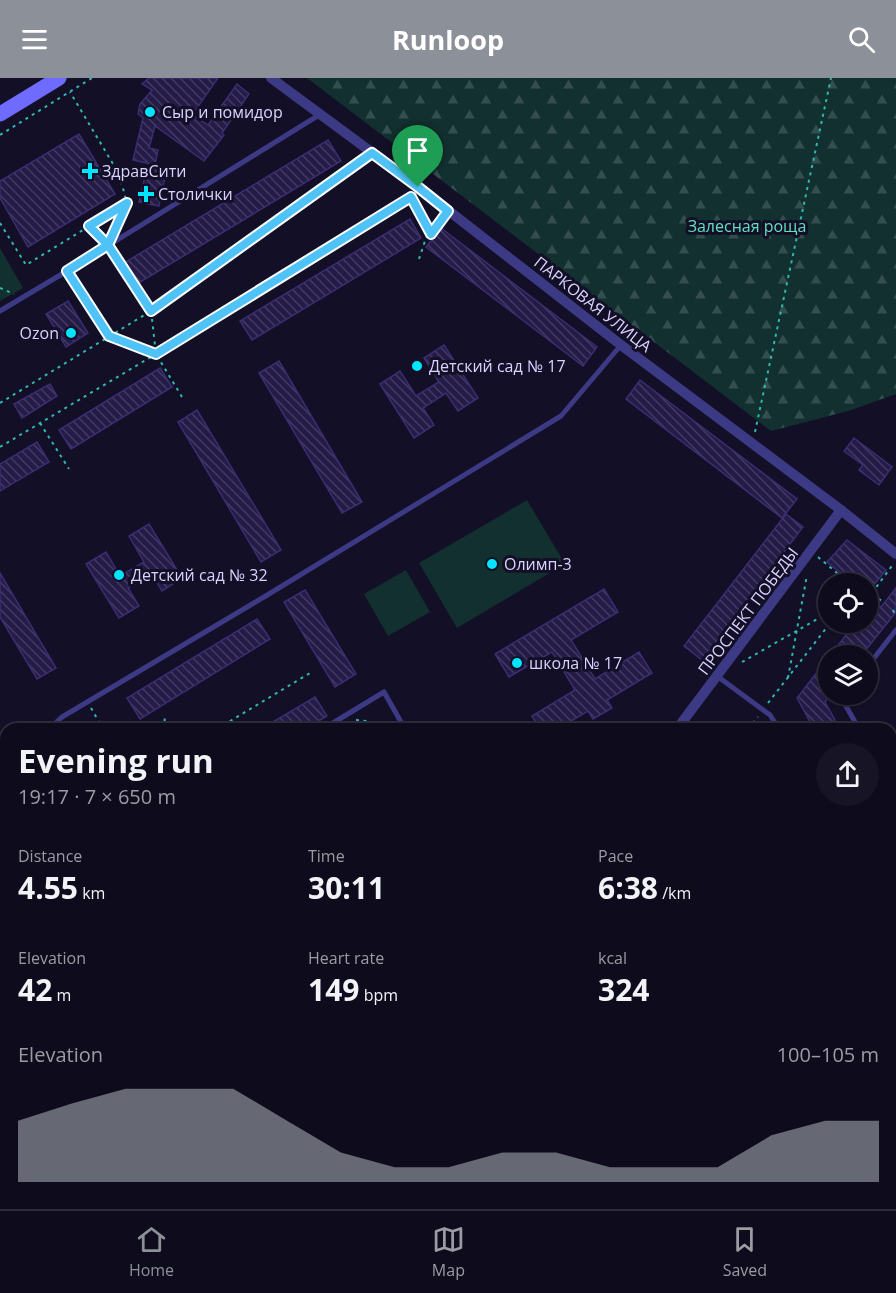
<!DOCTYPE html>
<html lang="en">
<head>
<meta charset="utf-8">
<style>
  :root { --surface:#0e0b1c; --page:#171425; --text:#f1f3f6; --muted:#9b9ba3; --line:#2e2b3b; --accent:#8c9099 }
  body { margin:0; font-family:"Open Sans",sans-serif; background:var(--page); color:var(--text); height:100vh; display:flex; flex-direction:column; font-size:22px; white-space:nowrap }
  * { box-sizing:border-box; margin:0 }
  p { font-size:20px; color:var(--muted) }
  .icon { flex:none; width:33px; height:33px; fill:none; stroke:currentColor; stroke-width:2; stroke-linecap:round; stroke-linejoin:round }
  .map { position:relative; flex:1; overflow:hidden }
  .side { position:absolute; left:0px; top:645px; width:897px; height:486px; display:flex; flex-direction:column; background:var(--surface); border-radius:18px 18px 0 0; box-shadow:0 2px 4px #0004,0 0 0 2px var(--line) }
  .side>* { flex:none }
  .controls { position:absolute; left:818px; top:495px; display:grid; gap:12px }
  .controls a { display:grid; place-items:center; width:60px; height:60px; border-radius:50%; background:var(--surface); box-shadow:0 2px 4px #0004,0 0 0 2px var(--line); font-size:30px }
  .pin { position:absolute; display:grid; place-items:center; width:51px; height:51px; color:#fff; margin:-62px -26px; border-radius:50% 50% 50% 0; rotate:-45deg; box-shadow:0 0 6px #0007 }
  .pin .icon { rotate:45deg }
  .round { display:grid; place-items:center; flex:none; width:63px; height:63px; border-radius:32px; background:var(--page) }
  .head { display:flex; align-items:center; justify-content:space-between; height:102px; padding:0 18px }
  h1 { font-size:33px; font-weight:700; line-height:45px }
  .figures { display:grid; grid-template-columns:repeat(3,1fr); gap:9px; height:102px; padding:6px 18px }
  .figures div { display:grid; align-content:center }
  .figures b { font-size:30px; font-weight:700 }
  .figures small { font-size:16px; font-weight:400 }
  .figures p { font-size:16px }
  .chart { height:168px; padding:12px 18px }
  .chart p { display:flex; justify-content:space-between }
  .chart svg { width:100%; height:108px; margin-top:6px; fill:var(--accent); opacity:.7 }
  header { display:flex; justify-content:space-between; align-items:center; height:78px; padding:0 18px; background:var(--accent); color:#fff; font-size:27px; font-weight:700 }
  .dock { display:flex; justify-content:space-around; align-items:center; height:84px; border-top:2px solid var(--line); background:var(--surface); font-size:16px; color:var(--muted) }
  .dock a { display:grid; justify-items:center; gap:3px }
  .dock .selected { color:var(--accent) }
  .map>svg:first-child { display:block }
</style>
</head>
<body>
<header><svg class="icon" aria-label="menu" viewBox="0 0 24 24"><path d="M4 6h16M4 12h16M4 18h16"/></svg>Runloop<svg class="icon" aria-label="search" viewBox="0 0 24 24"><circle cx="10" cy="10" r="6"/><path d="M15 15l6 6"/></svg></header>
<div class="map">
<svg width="896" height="1131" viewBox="0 0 896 1131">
  <defs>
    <pattern id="forest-firs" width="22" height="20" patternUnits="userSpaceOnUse" patternTransform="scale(1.5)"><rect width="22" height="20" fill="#12302f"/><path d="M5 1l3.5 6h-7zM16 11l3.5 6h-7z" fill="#344d4e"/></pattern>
    <pattern id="building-back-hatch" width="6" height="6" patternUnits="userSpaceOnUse" patternTransform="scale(1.5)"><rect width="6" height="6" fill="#241b47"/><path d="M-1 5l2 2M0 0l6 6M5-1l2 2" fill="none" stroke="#433b63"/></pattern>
  </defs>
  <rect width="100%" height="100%" fill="#130f26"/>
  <polygon fill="url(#forest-firs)" points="307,0 896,0 896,316 848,333 771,353"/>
  <g fill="#12302f">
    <polygon points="0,170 23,210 0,223"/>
    <polygon points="527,422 565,486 457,550 419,485"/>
    <polygon points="406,492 430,534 388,558 364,516"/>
  </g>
  <g fill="url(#building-back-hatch)" stroke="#3b2d73" stroke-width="1.5">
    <polygon points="149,0 218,0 192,37 208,47 237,6 249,16 222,55 224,57 204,83 155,48 149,70 158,72 155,87 133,82 143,40 138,36 140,26 152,12 142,6"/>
    <polygon points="79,56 115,116 28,169 0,120 0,103"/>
    <polygon points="328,62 341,83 137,206 124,185"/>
    <polygon points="147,90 166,94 159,128 139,124"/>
    <polygon points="410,141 421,160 252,262 240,243"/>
    <polygon points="441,150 597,269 583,288 426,169"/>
    <polygon points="68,223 88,255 66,269 46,236"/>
    <polygon points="444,267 478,320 458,333 446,315 423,330 434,347 414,360 380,306 400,293 416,318 439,304 424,280"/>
    <polygon points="279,283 362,424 342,435 259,295"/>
    <polygon points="160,290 172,309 71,371 59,352"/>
    <polygon points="640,302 797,421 782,440 626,321"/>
    <polygon points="50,306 57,318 22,340 14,326"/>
    <polygon points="197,332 281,472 261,484 178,344"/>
    <polygon points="854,360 892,389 879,407 859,392 863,387 844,373"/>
    <polygon points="37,364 49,384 0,413 0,386"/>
    <polygon points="786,436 803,449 702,582 684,568"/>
    <polygon points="149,446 182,500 162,513 152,496 128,510 139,528 119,540 86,486 106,474 120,498 144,484 129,458"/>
    <polygon points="847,462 886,492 867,515 867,506 854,506 827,484"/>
    <polygon points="0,495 56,590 37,601 0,539"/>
    <polygon points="896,510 896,534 861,578 830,578 856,544 867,544 867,517 881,529"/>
    <polygon points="604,511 618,534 571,562 595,601 639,574 652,595 607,622 612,630 593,641 588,633 557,651 540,651 532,638 575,612 552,574 509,599 495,576"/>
    <polygon points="305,512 356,596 335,609 284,524"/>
    <polygon points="257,541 270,561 140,641 127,620"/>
    <polygon points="828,580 828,620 825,624 840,651 814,651 797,620"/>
    <polygon points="315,619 327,638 305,651 261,651"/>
  </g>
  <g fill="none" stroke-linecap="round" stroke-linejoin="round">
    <g stroke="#2fb8b0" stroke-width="2" stroke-dasharray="3 4.5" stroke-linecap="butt">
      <polyline points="0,57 92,0"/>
      <polyline points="411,119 431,156"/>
      <polyline points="0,145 26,187 127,125 119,96 70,14"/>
      <polyline points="89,148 102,161"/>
      <polyline points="115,153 127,125"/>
      <polyline points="113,174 147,227"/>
      <polyline points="419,181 426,160 443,140"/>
      <polyline points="71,199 109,258 156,276"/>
      <polyline points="0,210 14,216"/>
      <polyline points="152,241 156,276 182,319"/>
      <polyline points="0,325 146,236"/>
      <polyline points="40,345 69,391"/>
      <polyline points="755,354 831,0"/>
      <polyline points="0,369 156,276 411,119 413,116"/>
      <polyline points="818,479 850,506"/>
      <polyline points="872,515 894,485"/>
      <polyline points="867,519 872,515 884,525"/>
      <polyline points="893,532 896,539"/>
      <polyline points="742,584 828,535"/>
      <polyline points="788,600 807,497"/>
      <polyline points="768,625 831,544"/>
      <polyline points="91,630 103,651"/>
      <polyline points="356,642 368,643 387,651"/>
      <polyline points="164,651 165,637"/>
      <polyline points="217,651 310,595"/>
      <polyline points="748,651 758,639"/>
      <polyline points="0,746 6,756"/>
      <polyline points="891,877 896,885"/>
      <polyline points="0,886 6,882"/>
      <polyline points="228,1131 228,1125"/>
      <polyline points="650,1131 650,1125"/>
    </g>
    <g stroke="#3d3a85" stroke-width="5">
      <polyline points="0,233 67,193 319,37"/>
      <polyline points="151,233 372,76"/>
      <polyline points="867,589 896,552"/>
      <polyline points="717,598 770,637 779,651"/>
      <polyline points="845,616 842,621 859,651"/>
      <polyline points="49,651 62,639 264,519 561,338 621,267"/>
      <polyline points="323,651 384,614 405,651"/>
      <polyline points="0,684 6,680"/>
      <polyline points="891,707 896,715"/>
      <polyline points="891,791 894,796 896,795"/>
      <polyline points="0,1001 6,1011"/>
      <polyline points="0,1077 6,1074"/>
      <polyline points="279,1125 283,1131"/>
      <polyline points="369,1125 372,1131"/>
      <polyline points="502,1125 506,1131"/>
      <polyline points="568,1125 572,1131"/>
      <polyline points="628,1125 634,1131"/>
      <polyline points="253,1131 258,1128"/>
      <polyline points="594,1131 598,1125"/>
    </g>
    <g stroke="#3d3a85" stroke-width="10">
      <polyline points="271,0 408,101 621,267 841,432 896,476"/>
      <polyline points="677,651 841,432"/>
      <polyline points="0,805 6,816"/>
      <polyline points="191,1125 195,1131"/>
      <polyline points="32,1131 41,1125"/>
    </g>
    <polyline stroke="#6f6bff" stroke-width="15" points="0,36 59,0"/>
  </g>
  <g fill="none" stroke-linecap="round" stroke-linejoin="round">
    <g stroke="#fff" stroke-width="12">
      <polyline id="route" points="418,109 372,75 151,233 108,167 127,125 89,148 108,167 67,193 109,258 156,276 411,119 431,156 448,133 418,109"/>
    </g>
    <use href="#route" stroke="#4fc3f7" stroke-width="8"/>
  </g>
  <g fill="#00e5ff" stroke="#130f26" stroke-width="2">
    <circle cx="150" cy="34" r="6"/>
    <path d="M87 84h6v6h6v6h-6v6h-6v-6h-6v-6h6z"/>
    <path d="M143 107h6v6h6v6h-6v6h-6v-6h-6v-6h6z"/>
    <circle cx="71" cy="255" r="6"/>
    <circle cx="417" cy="288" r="6"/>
    <circle cx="492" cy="486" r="6"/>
    <circle cx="119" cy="497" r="6"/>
    <circle cx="517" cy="585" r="6"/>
  </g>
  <g text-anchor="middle" stroke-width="6" stroke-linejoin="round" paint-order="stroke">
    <g font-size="16" fill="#d9d4ff" stroke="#130f26" text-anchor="start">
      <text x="162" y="40">Сыр и помидор</text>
      <text x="102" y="99">ЗдравСити</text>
      <text x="158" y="122">Столички</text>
      <text x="59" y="261" text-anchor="end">Ozon</text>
      <text x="429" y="294">Детский сад № 17</text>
      <text x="504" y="492">Олимп-3</text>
      <text x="131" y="503">Детский сад № 32</text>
      <text x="529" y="591">школа № 17</text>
    </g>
    <g font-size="16" fill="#5fe0c0" stroke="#130f26">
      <text x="747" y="154">Залесная роща</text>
    </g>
    <g font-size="16" fill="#d9d4ff" stroke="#130f26">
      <text transform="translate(593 226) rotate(38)" y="6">ПАРКОВАЯ УЛИЦА</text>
      <text transform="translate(748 533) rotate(-53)" y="6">ПРОСПЕКТ ПОБЕДЫ</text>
    </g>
  </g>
</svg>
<div class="controls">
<a><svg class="icon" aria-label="locate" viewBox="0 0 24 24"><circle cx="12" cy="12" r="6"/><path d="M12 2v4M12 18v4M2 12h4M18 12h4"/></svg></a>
<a><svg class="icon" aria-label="layers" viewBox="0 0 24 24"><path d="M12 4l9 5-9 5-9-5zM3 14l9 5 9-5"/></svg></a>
</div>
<div class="pin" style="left:418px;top:109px;background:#1e9e55"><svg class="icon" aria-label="arrive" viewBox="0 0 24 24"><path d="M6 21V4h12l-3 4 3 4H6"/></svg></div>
<section class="side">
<div class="head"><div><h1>Evening run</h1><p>19:17 · 7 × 650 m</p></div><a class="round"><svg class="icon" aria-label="share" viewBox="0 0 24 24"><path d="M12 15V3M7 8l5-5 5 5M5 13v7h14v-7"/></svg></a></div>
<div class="figures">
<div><p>Distance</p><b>4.55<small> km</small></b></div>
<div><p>Time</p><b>30:11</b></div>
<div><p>Pace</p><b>6:38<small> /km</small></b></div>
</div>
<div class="figures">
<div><p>Elevation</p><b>42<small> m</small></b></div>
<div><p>Heart rate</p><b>149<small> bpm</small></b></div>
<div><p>kcal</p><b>324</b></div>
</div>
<div class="chart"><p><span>Elevation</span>100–105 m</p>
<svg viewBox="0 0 160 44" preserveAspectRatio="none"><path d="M0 44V19L10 12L20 6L30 6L40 6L50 19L60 32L70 38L80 38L90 32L100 32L110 38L120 38L130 38L140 25L150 19L160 19V44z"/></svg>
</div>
</section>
</div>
<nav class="dock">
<a class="selected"><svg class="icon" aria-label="home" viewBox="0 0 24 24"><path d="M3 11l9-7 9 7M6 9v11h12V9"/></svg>Home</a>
<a><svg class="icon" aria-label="map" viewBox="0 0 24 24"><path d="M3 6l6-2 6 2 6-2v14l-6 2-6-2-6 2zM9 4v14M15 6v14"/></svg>Map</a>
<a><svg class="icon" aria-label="saved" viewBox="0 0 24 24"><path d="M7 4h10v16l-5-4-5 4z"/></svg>Saved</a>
</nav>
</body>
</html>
